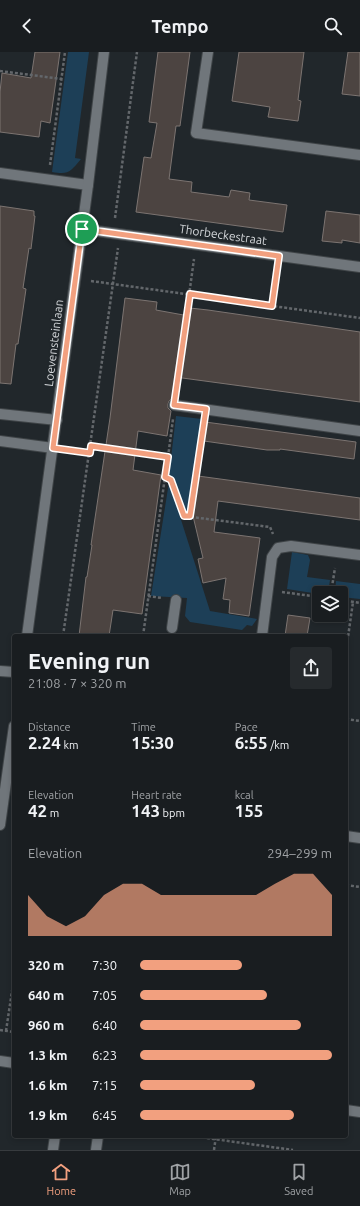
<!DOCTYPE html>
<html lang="en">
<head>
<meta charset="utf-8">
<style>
  :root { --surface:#191d20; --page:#262a2d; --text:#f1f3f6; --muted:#9fa2a5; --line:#373b3e; --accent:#f2a07f }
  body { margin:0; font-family:Ubuntu,sans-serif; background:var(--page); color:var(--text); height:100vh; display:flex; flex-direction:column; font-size:15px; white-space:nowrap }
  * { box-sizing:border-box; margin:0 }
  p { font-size:13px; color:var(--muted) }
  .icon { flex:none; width:22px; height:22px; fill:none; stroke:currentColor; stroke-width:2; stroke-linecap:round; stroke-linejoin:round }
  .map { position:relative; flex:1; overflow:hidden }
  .side { position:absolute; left:12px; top:582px; width:336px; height:504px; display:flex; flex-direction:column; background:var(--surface); border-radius:4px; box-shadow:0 2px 6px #0003,0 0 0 1px var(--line) }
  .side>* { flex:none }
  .fabs { position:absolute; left:312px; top:534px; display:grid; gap:8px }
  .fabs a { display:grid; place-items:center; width:36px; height:36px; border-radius:4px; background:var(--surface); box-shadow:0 2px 6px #0003,0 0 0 1px var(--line); font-size:20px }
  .pin { position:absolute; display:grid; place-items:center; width:34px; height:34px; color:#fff; margin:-17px; border:2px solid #fff; border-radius:50%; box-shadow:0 1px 4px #0007 }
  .round { display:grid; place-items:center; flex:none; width:42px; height:42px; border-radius:4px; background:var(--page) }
  .headline { display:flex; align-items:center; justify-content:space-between; height:68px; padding:0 16px }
  h1 { font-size:22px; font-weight:700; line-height:30px }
  .metrics { display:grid; grid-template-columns:repeat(3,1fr); gap:6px; height:68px; padding:4px 16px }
  .metrics div { display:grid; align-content:center }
  .metrics b { font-size:17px; font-weight:700 }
  .metrics small { font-size:11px; font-weight:400 }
  .metrics p { font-size:11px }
  .chart { height:112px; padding:8px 16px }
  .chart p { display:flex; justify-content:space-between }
  .chart svg { width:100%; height:72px; margin-top:4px; fill:var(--accent); opacity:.7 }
  ul { padding:0 16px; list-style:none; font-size:13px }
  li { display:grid; grid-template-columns:64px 48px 1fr; align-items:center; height:30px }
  li i { height:10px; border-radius:5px; background:var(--accent) }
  header { display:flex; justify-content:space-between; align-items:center; height:52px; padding:0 16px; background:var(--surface); font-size:18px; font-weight:700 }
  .menu { display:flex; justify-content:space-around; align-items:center; height:56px; border-top:1px solid var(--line); background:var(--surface); font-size:11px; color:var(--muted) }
  .menu a { display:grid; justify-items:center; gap:2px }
  .menu .selected { color:var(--accent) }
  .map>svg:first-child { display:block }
</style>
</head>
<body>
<header><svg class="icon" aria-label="back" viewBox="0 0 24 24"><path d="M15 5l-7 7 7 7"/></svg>Tempo<svg class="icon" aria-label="search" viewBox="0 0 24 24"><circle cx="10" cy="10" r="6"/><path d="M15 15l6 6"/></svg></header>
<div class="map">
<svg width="360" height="1098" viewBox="0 0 360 1098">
  <rect width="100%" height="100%" fill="#21272b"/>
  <g fill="#1d3f57">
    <path d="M68,0H89L75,106L81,107C70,120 69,123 52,120Z"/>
    <polygon points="176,364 202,367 189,460 186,460 173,426 169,423"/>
    <polygon points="169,430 210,559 257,567 252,574 247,573 242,578 190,570 185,564 187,546 151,544"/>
    <polygon points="292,500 308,503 310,508 307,525 330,528 328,541 319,541 319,542 287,537"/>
    <polygon points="336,529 360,532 360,547 341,545 341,541 335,541"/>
  </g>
  <g fill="#4c4441" stroke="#7c7471">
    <polygon points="35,0 60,0 50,71 41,69 39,85 0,80 0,40 2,21 31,26"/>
    <polygon points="158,0 190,0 180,74 176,74 169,127 192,130 191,140 229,145 231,138 250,141 249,148 287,153 283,180 136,160 144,105 151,106 157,71 149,70"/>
    <polygon points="239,0 304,0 298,48 301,49 298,69 268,65 270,55 232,49"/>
    <polygon points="348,0 360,0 360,44 342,42"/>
    <polygon points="0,154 34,159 34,164 35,164 31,197 29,196 23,236 26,237 18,292 16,292 11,332 0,331"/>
    <polygon points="326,159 360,163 360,191 342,188 342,191 322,189"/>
    <polygon points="125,246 157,250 156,258 189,264 190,256 208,258 360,280 360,350 175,325 172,347 169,349 168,352 168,356 171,359 167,384 138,379 133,418 161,423 142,562 113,558 109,584 79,584 86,525 87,525 92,493 91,493 110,366"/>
    <polygon points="205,370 356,390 354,407 280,397 280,398 267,398 204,389"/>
    <polygon points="198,424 360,446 360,468 218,449 214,480 260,486 249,564 229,561 230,548 223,547 226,526 203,531 198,507 203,506 193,464"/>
    <polygon points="288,563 310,566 307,584 285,584"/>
  </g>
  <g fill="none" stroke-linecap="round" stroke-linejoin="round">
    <g stroke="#3f4447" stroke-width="12">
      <g id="lane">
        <polyline points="208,0 196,81 360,103"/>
        <polyline points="174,353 360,379"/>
        <polyline points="172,576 176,548"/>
        <polyline points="96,1098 98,1084"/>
      </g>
    </g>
    <g stroke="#3f4447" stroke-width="12">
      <g id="street">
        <polyline points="0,121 88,133"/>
        <polyline points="82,177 360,215"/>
        <polyline points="0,362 57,368"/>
        <polyline points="0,389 53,396"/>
        <polyline points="27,584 88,133 104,0"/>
        <polyline points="262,584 272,505 278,496 291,494 360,503"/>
        <polyline points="0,619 14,620"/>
        <polyline points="0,773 14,674"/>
        <polyline points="346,784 360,786"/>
        <polyline points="0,1009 14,1011"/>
        <polyline points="346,1058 360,1060"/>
        <polyline points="53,1098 55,1084"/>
      </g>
    </g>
    <g stroke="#63676b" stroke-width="2.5" stroke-dasharray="3 2" stroke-linecap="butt">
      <polyline points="0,19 62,27"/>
      <polyline points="50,113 65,0"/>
      <polyline points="115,166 137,0"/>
      <polyline points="91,229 360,266"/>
      <polyline points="272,254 277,218"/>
      <polyline points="176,338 194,207"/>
      <polyline points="91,394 168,405 165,425 171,428 184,464 270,475 273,482"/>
      <polyline points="67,398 90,401"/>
      <polyline points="168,405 173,367"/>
      <polyline points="190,464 204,372"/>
      <polyline points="282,540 319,545"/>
      <polyline points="331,541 335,516"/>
      <polyline points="148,544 162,546"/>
      <polyline points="341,548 360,551"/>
      <polyline points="63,584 118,196"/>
      <polyline points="143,584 165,425"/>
      <polyline points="346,599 353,550"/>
      <polyline points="346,667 360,669"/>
      <polyline points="346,833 360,835"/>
      <polyline points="0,978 14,980"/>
      <polyline points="6,979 14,926"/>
      <polyline points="192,1084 293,1098"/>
      <polyline points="214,1098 216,1084"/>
    </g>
    <use href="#lane" stroke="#70767b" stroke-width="10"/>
    <use href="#street" stroke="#70767b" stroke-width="10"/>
  </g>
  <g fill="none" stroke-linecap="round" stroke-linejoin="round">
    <g stroke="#fff" stroke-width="8">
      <polygon id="route" points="82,177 279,204 272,254 190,242 174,353 206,357 190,464 184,464 171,428 165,425 168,405 91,394 90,401 53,396"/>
    </g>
    <use href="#route" stroke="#f2a07f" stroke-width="5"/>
  </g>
  <g text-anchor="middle" stroke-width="3.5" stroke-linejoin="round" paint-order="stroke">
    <g font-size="12" fill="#d4d7da" stroke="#21272b">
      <text transform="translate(223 183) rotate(8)" y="4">Thorbeckestraat</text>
      <text transform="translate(54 291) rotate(-83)" y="4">Loevensteinlaan</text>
    </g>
  </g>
</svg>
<div class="fabs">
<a><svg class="icon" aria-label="layers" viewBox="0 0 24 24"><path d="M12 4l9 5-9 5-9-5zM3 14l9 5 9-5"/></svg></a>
</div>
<div class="pin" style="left:82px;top:177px;background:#1e9e55"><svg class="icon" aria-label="arrive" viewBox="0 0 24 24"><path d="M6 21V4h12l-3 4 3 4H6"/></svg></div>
<section class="side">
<div class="headline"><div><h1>Evening run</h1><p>21:08 · 7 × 320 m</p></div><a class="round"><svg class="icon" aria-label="share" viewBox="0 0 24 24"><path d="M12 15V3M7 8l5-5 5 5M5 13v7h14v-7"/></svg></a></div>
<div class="metrics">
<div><p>Distance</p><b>2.24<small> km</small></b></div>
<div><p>Time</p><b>15:30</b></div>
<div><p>Pace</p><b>6:55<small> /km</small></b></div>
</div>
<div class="metrics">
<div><p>Elevation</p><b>42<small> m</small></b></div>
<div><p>Heart rate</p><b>143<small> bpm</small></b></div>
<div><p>kcal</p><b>155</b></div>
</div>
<div class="chart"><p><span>Elevation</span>294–299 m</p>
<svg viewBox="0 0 160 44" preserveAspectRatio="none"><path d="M0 44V19L10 32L20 38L30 32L40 19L50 12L60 12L70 19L80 19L90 19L100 19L110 19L120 19L130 12L140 6L150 6L160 19V44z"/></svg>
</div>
<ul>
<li><b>320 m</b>7:30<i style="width:53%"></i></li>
<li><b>640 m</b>7:05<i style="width:66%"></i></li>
<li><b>960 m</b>6:40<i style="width:84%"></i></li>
<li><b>1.3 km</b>6:23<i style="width:100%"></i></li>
<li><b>1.6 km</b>7:15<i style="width:60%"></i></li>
<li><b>1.9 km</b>6:45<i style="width:80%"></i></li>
</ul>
</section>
</div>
<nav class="menu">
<a class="selected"><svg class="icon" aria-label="home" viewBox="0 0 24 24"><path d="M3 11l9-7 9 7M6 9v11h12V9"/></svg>Home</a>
<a><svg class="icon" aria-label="map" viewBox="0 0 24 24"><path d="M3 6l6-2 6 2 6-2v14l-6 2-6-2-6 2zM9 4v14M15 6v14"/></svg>Map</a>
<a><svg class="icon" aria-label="saved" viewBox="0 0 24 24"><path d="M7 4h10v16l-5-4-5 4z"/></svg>Saved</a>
</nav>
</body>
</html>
